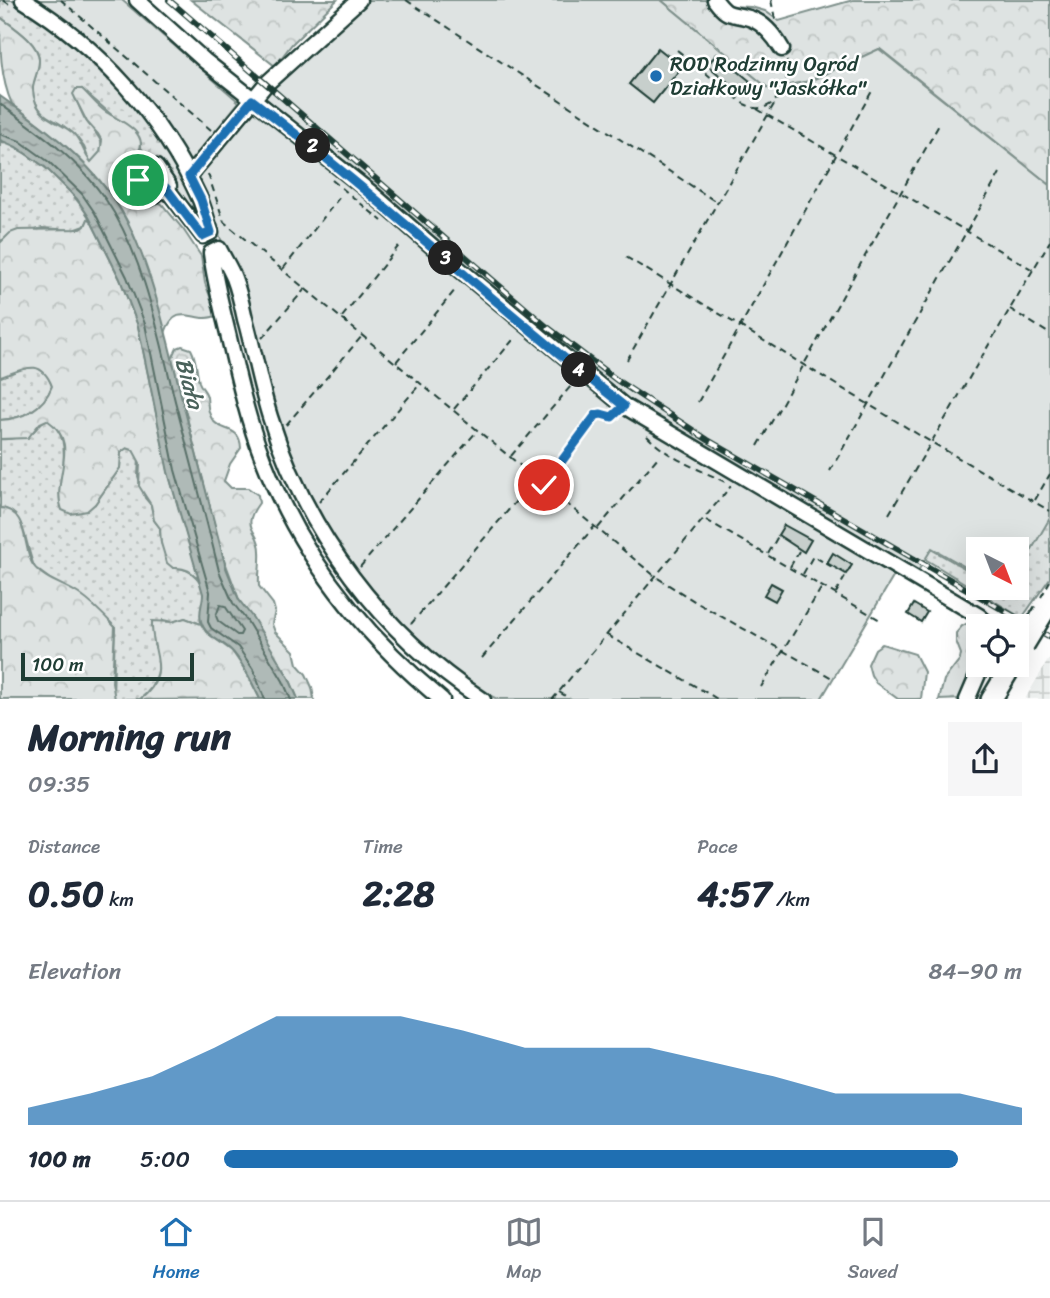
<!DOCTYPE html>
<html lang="en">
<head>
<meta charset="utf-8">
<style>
  :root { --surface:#fff; --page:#f6f6f7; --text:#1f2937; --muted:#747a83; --line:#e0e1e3; --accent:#1f6fb2 }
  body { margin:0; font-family:Sriracha,sans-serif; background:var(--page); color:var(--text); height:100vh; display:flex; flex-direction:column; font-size:26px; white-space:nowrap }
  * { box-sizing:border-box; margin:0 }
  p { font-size:23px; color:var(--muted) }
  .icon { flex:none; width:38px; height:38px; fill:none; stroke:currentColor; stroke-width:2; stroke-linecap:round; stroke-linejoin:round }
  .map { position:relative; height:699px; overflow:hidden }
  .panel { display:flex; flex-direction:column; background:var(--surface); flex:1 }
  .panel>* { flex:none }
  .needle { width:46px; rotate:138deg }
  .fabs { position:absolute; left:966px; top:537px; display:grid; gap:14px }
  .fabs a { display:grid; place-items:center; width:63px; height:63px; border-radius:0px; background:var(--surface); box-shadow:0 7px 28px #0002; font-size:35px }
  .scale { position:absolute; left:21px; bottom:18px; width:173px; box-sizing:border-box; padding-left:7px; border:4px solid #1f3d34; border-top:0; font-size:19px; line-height:24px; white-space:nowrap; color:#1f3d34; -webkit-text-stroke:5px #fff; paint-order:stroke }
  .pin { position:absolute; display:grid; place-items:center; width:60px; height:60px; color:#fff; margin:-30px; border:4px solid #fff; border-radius:50%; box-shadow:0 2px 7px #0007 }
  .km { position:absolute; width:35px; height:35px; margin:-18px; border-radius:50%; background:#222; color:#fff; font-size:19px; line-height:35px; text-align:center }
  .round { display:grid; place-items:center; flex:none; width:74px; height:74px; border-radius:0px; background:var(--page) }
  .headline { display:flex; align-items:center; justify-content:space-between; height:119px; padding:0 28px }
  h1 { font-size:38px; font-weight:700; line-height:52px }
  .metrics { display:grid; grid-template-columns:repeat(3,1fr); gap:10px; height:119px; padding:7px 28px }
  .metrics div { display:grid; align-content:center }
  .metrics b { font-size:35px; font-weight:700 }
  .metrics small { font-size:19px; font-weight:400 }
  .metrics p { font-size:19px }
  .chart { height:196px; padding:14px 28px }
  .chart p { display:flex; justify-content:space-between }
  .chart svg { width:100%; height:126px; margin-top:7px; fill:var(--accent); opacity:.7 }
  ul { padding:0 28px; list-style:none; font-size:23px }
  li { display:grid; grid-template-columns:112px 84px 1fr; align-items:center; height:52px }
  li i { height:18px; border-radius:9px; background:var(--accent) }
  .dock { display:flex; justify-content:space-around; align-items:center; height:98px; border-top:2px solid var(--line); background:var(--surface); font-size:19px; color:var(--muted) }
  .dock a { display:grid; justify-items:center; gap:4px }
  .dock .on { color:var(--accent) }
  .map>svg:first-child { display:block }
</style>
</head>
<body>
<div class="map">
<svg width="1050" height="700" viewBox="0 0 1050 700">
  <defs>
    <pattern id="industrial-grid" width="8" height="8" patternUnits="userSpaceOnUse" patternTransform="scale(1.75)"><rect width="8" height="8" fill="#eef1f0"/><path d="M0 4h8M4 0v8" fill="none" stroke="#ccd0ce"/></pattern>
    <pattern id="grass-dots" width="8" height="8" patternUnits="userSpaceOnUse" patternTransform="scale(1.75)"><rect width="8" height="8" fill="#dee3e2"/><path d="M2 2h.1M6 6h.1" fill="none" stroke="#bec4c2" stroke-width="1.8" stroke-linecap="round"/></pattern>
    <pattern id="forest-crowns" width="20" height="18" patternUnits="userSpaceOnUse" patternTransform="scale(1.75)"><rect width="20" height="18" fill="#dee3e2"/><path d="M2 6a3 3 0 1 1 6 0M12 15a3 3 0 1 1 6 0" fill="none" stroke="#bec4c2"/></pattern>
    <pattern id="water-ripples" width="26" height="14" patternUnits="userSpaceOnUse" patternTransform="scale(1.75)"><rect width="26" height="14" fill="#afbab7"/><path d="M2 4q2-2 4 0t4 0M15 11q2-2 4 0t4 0" fill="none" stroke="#8e9896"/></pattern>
  </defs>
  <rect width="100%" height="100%" fill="#fff"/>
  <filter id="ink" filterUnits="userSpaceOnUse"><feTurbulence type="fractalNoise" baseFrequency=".0143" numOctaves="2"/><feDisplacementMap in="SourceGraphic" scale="14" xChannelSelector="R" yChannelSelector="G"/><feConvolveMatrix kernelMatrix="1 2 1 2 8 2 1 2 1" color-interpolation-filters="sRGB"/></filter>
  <g filter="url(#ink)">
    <polygon fill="url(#industrial-grid)" points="1050,657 1050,699 1025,699"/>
    <g fill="url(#grass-dots)" stroke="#7e908b" stroke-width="2">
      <path d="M0,0H18L86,52L118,82L163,139L207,230L141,148V143C122,123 102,107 82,89L75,98C79,105 81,112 85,119C94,134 115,146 91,162C86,157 87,153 84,147C80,141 71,131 65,127C54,119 42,117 36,103C28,84 38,78 39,61C40,43 12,26 0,17Z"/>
      <polygon points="364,0 367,0 286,77 908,536 978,576 978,588 1017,588 1017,550 1030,507 1050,520 1050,578 1022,618 591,356 272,86"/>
      <path d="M0,141C36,154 68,185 89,217L85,226L74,230L42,228L2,240L0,243Z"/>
      <path d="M36,367L47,374L52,386C44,408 23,419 0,420V377L21,369Z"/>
      <path d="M47,419C65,432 65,448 63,469L95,504L120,468L121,452L127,448L133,450L139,457L138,476L145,498L151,505L154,520L160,528L161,543L173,568C192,567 206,582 203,602C202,611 200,615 201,624L185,618L172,622L163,620L154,645C165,663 156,687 140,699H115L113,698L115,627L35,568C25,549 27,510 0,508V439C9,440 27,437 34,431C39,426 40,423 47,419Z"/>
    </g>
    <g fill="url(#forest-crowns)" stroke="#7e908b" stroke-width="2">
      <polygon points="191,0 337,0 292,44 275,66"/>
      <polygon points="661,0 717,0 728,6 751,7 765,11 779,21 853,0 1050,0 1050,185 880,49 810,81 769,89"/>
      <path d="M0,17C12,26 40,43 39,61C38,78 28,84 36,103C44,121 61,122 74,134C82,142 83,153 91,162L100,152L102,141L98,134L87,122L73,94L76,89H82C90,96 97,106 106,112C117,119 149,132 139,151C136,157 128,161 123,165L125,182L134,191L162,204L183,229L201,256L205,283L217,315C198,327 177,298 165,333C155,299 146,263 132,231C108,177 58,137 12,104C0,78 0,46 0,17Z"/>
      <path d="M89,217L120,279L138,326L169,475L200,581C192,572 186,567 173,568L167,563L161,543L160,528L154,520L151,505L139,486L140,463L133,450L127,448L121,452L120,468L95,504L87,511L71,514L62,510C50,479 83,444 47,420L40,423L28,438L0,439V420C23,419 44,408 52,386C40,356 23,370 0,377V243L10,233L18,230L81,229L85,226Z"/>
      <path d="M182,346L191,349C197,360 196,371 199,382C201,388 206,391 207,397C208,405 207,411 212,419C220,433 240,424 241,448L230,464L224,481L231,488H248L258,495L259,503C239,530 260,529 260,551C261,563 258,574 259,586L273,604L275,611L272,624L275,632L294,651L297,664L306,674L312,687L314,699H298L289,678L240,602L221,551L172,359L177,348Z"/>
      <path d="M0,508C29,510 22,547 33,565C44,580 64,584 79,594C92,603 104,615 115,627L112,682L115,699H0Z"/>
      <path d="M185,618L201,624L206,632L232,651L247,673L260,699L140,700C174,672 150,653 152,621L172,622Z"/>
      <polygon points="970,622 976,623 980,626 978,626 978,665 964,699 939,700 944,680 960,659 961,654 956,641 956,633 962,626"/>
      <polygon points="882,644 915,654 924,672 921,699 898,699 876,683 871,675 868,664 875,649"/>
    </g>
    <g fill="#dee3e2" stroke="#7e908b" stroke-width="2">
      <polygon points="31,0 122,0 239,102 189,164 166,131"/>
      <polygon points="367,0 661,0 769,89 810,81 879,49 1050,185 1050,518 1017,575 1017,550 978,550 978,574 932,548 910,584 895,574 821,699 497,699 461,681 388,614 337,552 283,445 228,258 207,202 196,181 253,107"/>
    </g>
    <path fill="url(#water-ripples)" stroke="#758883" stroke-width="2" d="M0,96C41,125 80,153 110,194C149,247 166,335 182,399C196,455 212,512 226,568L239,600L253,618L289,678L298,699H260C252,683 244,664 232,651C222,640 205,637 201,621C198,612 203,603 203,594L168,472L138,326L120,279L89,217L77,199L45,167L16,147L0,140Z"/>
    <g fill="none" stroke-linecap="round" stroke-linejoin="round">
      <g stroke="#596f68" stroke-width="2">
        <path d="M0,104C39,132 78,159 106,200C144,256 159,336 175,401C190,458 205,514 219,571L233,603L247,621L283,681L291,700"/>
        <polyline points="0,134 20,141 49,162 82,194 95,213 127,277 145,324 175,470 210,592 208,622 211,628 238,647 253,669 265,700"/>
        <polygon points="220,605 225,606 242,631 240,635 237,635 218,621 216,616"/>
      </g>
    </g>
    <g fill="#c7cfcc" stroke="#1f3d34" stroke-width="2">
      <polygon points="658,48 682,67 653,103 629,84"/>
      <polygon points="717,54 750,81 740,92 707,65"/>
      <polygon points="784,525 811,540 804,552 778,535"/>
      <polygon points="833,553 852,565 846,574 827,563"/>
      <polygon points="771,583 782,589 775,601 764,595"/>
      <polygon points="914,604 927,612 921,622 908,614"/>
    </g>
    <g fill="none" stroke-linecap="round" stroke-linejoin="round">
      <g stroke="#1f3d34" stroke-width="19">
        <g id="minor">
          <path d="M23,0C99,46 162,117 199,197C204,208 207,221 211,232L203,236L166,188L146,178"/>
          <polyline points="137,0 205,61 370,192 441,254 624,406 979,616 990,626"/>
          <path d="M715,0C729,19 730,12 749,18C763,22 775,37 782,49"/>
          <polygon points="156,167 169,186 150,198 138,180"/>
          <polyline points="189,176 266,84 359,0"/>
          <path d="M442,700C363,635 300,555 263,459C248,421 239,381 230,342C223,312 215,284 211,253L219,249C224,259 230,268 234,278C239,291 242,305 245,319C254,351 260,385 270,417C306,532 381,633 483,700"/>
          <polyline points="967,700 982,665"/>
        </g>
      </g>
      <g stroke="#1f3d34" stroke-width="24">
        <polyline id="major" points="991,700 1012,665"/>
      </g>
      <g stroke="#1f3d34" stroke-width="2" stroke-dasharray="7 5" stroke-linecap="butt">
        <polyline points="3,0 9,4"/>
        <polyline points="61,0 211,130"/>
        <polyline points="406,0 718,203"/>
        <polyline points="771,0 775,19"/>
        <path d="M677,50L744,104C748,105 751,108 755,108C778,111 791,79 787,61"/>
        <polyline points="757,109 1033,270"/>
        <polyline points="208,174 224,222 656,577 699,604 834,679"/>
        <polyline points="332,180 382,221"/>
        <polyline points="626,257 919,435 1050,511"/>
        <polyline points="283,269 342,194"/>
        <polyline points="1010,309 1050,334"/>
        <polyline points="342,317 401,243"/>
        <polyline points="262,338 305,289"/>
        <polyline points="627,360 777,99"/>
        <polyline points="396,362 456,289"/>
        <polyline points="698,402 872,91"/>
        <polyline points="454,409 513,340"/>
        <polyline points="286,425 362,336"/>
        <path d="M647,436C670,460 700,469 729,484"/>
        <polyline points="758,446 940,123"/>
        <polyline points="511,456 571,386"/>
        <polyline points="830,471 1000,173"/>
        <polyline points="545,484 596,415 616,416"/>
        <polyline points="1035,500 1050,474"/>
        <polyline points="319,502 420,384"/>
        <polyline points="889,514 1050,241"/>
        <polyline points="706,520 882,621"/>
        <polyline points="598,528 658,457"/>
        <polyline points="768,554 778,536"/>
        <polyline points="360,567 477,431"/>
        <polyline points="790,567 799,551"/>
        <polyline points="803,574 813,556 832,567"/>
        <polyline points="836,593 850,568"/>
        <polyline points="1041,597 1050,581"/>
        <polyline points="411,624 535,479"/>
        <polyline points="607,635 719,700"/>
        <polyline points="482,658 594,527"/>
        <polyline points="761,687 822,587"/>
        <polyline points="559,692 572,700"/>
        <polyline points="552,700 731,486"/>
      </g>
      <use href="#minor" stroke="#fff" stroke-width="14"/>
      <use href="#major" stroke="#fff" stroke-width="19"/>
      <g stroke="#1f3d34" stroke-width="6">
        <polyline id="rail" points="169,0 546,326 618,381 708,440 1050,637"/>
      </g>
      <use href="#rail" stroke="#fff" stroke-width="3.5" stroke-dasharray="10" stroke-linecap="butt"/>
      <g stroke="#1f3d34" stroke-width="24" stroke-linecap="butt">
        <polyline id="major-bridge" points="1024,645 1044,612"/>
      </g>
      <use href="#major-bridge" stroke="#fff" stroke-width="19"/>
    </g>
  </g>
  <g fill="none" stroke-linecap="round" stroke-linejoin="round" filter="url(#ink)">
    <g stroke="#fff" stroke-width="14">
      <path id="route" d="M138,180L150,198L166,188L202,236L211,232L201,200L189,176L252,100C380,197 497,307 624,406L612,417L601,414L596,415L544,485"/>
    </g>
    <use href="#route" stroke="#1f6fb2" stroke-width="9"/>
  </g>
  <circle fill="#1f6fb2" stroke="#fff" stroke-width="2.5" cx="656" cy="76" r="7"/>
  <g text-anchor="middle" stroke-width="5" stroke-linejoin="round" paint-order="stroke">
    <g font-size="21" fill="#1f3d34" stroke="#fff" text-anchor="start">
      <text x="670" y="71">ROD Rodzinny Ogród<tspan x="670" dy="24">Działkowy "Jaskółka"</tspan></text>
    </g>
    <g font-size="23" font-style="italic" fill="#4a625b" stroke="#fff">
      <text transform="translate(190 383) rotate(75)" y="8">Biała</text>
    </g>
  </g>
</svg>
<div class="fabs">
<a><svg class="needle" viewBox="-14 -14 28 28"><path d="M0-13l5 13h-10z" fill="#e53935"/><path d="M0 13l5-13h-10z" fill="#747a83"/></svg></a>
<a><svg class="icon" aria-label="locate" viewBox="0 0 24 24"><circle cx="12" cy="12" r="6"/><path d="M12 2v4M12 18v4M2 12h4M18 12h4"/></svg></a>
</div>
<div class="scale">100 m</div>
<div class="pin" style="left:138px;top:180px;background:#1e9e55"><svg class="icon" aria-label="arrive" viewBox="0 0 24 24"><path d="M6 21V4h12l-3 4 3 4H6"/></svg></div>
<div class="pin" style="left:544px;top:485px;background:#d93025"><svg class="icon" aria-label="check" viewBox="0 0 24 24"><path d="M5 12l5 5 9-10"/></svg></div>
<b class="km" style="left:313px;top:146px">2</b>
<b class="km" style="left:446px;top:258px">3</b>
<b class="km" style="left:579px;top:370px">4</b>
</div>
<section class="panel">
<div class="headline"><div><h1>Morning run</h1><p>09:35</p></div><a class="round"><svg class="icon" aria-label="share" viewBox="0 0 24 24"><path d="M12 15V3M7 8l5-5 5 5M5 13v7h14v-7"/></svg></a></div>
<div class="metrics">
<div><p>Distance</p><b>0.50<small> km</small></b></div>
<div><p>Time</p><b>2:28</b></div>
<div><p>Pace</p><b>4:57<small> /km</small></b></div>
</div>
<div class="chart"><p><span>Elevation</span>84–90 m</p>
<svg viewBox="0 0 160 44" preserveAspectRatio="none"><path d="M0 44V38L10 33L20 27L30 17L40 6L50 6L60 6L70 11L80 17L90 17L100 17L110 22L120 27L130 33L140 33L150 33L160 38V44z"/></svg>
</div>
<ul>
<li><b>100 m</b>5:00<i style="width:92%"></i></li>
</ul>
</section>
<nav class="dock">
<a class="on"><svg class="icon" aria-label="home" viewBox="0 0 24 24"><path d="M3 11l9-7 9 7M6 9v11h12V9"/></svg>Home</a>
<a><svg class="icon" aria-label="map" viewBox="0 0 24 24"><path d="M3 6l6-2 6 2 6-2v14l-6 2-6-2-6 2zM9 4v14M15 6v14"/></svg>Map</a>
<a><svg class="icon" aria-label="saved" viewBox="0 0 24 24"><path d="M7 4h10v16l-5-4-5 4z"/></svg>Saved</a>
</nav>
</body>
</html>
